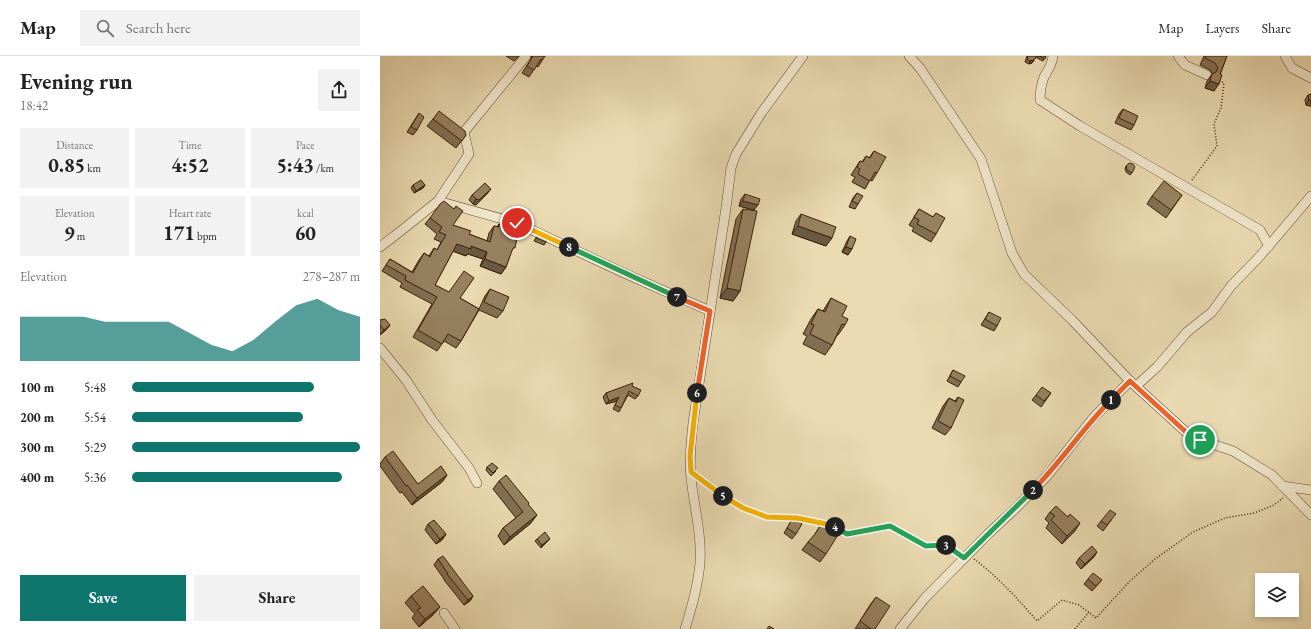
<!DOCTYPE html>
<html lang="en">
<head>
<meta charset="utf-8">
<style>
  :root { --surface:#fff; --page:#f2f2f2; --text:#222; --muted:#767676; --line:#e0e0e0; --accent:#0f766e }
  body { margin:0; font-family:"EB Garamond",serif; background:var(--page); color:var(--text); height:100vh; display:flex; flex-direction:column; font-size:15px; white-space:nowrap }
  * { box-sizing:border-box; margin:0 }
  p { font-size:13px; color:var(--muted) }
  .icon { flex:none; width:22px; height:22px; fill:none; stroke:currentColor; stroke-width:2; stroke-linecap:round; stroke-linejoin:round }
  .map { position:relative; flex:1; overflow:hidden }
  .side { display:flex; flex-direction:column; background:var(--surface); width:380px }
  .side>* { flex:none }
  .buttons { position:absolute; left:875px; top:517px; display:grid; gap:8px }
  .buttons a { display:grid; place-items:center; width:44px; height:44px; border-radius:0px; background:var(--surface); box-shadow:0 2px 6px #0003; font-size:20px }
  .pin { position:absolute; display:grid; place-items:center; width:34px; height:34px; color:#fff; margin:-17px; border:2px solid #fff; border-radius:50%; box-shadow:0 1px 4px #0007 }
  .km { position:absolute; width:20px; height:20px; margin:-10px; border-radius:50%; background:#222; color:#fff; font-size:11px; line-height:20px; text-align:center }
  .round { display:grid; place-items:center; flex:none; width:42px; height:42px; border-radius:0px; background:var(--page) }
  .summary { display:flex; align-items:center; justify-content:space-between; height:68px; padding:0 20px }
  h1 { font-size:22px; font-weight:700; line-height:30px }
  .figures { display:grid; grid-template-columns:repeat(3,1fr); gap:6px; height:68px; padding:4px 20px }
  .figures div { display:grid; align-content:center; border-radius:0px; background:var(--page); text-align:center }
  .figures b { font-size:20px; font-weight:700 }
  .figures small { font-size:11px; font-weight:400 }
  .figures p { font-size:11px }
  .chart { height:112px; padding:8px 20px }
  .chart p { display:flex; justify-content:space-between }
  .chart svg { width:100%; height:72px; margin-top:4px; fill:var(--accent); opacity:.7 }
  .button { display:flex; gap:8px; margin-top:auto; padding:8px 20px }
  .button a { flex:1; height:46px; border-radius:0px; background:var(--accent); color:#fff; font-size:16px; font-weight:700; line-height:46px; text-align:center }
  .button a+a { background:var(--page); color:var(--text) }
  ul { padding:0 20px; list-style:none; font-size:13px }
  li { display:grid; grid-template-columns:64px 48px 1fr; align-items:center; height:30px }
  li i { height:10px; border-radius:5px; background:var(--accent) }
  header { display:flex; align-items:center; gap:24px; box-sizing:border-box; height:56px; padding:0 20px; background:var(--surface); border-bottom:1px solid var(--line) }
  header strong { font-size:19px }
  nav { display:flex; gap:22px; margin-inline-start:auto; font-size:14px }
  .search { width:280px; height:36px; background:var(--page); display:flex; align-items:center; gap:10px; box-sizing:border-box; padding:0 14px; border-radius:0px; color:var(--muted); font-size:15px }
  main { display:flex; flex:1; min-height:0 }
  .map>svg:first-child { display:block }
</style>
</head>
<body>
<header>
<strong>Map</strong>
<div class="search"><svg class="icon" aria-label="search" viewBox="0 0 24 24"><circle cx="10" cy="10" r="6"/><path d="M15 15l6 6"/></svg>Search here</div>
<nav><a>Map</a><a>Layers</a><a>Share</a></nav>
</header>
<main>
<section class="side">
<div class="summary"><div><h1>Evening run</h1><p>18:42</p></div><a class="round"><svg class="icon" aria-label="share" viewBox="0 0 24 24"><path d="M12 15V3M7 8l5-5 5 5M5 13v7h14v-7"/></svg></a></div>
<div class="figures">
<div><p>Distance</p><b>0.85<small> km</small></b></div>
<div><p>Time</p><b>4:52</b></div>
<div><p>Pace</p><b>5:43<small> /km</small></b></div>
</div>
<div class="figures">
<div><p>Elevation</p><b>9<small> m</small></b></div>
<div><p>Heart rate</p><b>171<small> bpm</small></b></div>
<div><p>kcal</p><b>60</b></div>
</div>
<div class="chart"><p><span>Elevation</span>278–287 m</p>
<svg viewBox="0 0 160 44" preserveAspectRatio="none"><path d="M0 44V17L10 17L20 17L30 17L40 20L50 20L60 20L70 20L80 27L90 34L100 38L110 31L120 20L130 10L140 6L150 13L160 17V44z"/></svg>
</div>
<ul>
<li><b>100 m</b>5:48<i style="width:80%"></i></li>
<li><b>200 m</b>5:54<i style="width:75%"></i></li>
<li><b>300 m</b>5:29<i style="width:100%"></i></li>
<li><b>400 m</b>5:36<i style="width:92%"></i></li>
</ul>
<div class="button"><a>Save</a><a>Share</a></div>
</section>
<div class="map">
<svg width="931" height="573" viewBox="0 0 931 573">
  <rect width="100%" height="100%" fill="#eadab1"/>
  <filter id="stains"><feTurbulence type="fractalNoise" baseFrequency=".005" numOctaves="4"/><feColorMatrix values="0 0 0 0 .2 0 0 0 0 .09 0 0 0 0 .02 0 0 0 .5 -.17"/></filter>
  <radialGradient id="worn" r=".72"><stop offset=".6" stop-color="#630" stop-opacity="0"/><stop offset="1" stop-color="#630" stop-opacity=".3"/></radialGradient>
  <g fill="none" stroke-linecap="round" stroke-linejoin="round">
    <g stroke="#684e32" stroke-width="10">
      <g id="minor">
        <polyline points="529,0 540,12 601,103 632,197 644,218 692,264 750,325 807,377 820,384 853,395 892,419 931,459"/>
        <path d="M673,0C672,9 668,14 664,21C661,29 660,36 660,44L700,70L880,174L889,190"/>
        <polyline points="798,0 805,9 827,19"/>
        <polyline points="905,0 912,12 931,22"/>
        <polyline points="58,145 89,98 84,76 146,0"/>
        <polyline points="0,191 22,174 58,145 137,167 246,218 330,255"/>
        <polyline points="0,292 26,324 52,364 89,412 97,427"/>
        <polyline points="756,330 777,311 807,276 832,256 851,230 880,200 931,140"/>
        <polyline points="902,430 931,434"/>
        <polyline points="64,557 75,573"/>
        <path d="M305,573C312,551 318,530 320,507C322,480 314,450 311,422C309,404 311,385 313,367L346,152L351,112L356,98L382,56L423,0"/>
        <polyline points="520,573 545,542 608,478 636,452 668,419 713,362 750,325"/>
      </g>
    </g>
    <g stroke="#3d2008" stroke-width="1.5" stroke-dasharray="1 2" stroke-linecap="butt">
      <polyline points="812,124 837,90 834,68 841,52 844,27 840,25"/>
      <polyline points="320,423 344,441 363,452 387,461 417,463 451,469"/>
      <polyline points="459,473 467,478 510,470 546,490 565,488 577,497"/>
      <path d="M594,503C618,521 637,542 657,565L682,544L699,549L716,562L750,525L775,503L813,476L845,462L874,457L894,449L903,442"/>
      <polyline points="695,573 709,556"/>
    </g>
    <use href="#minor" stroke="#f1e7cc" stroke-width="9"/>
  </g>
  <g fill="#826f53" stroke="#3d2008">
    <polygon points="126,0 139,0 134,5"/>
    <polygon points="151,0 165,0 158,11 156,10 149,21 142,17 151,3"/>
    <polygon points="647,0 657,0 652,7 649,8 645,6"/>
    <polygon points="658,0 666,0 663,5 657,2"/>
    <polygon points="824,0 847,0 834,35 825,32 827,25 832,18 830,14 820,9"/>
    <polygon points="928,39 930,50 926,49 925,44"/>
    <polygon points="743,53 754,69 751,74 735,67 739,58"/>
    <polygon points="39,57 37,74 33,79 27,76"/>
    <polygon points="53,63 86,79 76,92 47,70"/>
    <polygon points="494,95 497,117 492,125 490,124 485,133 472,126 475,121 471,119 480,105 482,106 486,100 489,102"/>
    <polygon points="746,110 752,117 750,119 746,116 745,113"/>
    <polygon points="33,129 45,129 43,132 34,137 31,132"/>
    <polygon points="477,137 478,148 475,153 469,151 473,142"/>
    <polygon points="107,138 96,149 93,148 89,144 92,139"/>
    <polygon points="365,138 374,154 359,150 361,143"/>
    <polygon points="802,139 786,162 767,148 772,140"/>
    <polygon points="363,153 360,235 353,245 340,242 356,163"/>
    <polygon points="539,153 553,161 556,157 556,178 551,186 532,175 534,172 529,169"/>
    <polygon points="421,158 446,190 412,178 416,165"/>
    <polygon points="50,162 73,169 89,178 107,185 109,177 114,170 117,171 119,168 130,199 126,211 121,218 100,210 103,203 88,198 86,200 73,195 55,229 80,242 99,253 105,240 110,233 123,255 117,262 99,254 81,285 76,292 64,285 57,295 33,281 52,248 20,231 22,227 2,215 10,203 32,216 39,204 44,197 49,200 54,192 57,194 61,186 54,183 57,178 45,168"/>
    <polygon points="157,180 166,186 164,189 154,185"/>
    <polygon points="470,180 468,199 462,196 467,185"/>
    <polygon points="451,242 462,260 465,269 458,279 457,279 452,289 445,299 423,288 427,280 423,278 431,263 438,253 443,255"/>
    <polygon points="609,256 617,270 614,275 601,269"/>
    <polygon points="0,264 10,269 6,274 0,279"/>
    <polygon points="573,314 581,326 578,331 567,325"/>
    <polygon points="252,330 258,340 255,343 248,339 241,352 239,356 233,353 237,345 226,348 223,341 226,337"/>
    <polygon points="671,337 661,351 652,344 656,339"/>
    <polygon points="578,341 571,372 565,379 552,372 563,350 569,342 575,345"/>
    <polygon points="5,401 38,428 67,419 62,426 32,449 22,436 20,437 0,410 0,408"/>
    <polygon points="107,411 116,415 111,420 106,414"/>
    <polygon points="119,425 148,448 151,467 124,489 118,480 123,472 136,462 113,433"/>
    <polygon points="670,456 688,461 690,458 695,475 682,488 666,472 669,467 665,463"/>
    <polygon points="413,462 416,478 412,483 404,477"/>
    <polygon points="732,463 723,475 717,470 721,465"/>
    <polygon points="442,467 446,498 440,506 422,494 428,486 433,481"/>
    <polygon points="48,468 66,478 62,484 56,488 45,474"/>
    <polygon points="157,483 170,483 161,492 155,485"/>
    <polygon points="714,501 701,513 696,507 699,502"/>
    <polygon points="58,503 93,540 90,545 84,549 64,524 64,523 54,509"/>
    <polygon points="708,523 722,524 712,535 704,528"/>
    <polygon points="31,540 54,558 39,571 32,562 35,558 25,547"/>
    <polygon points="496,541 495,573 475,573 490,549"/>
  </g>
  <g fill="#6a5a43" stroke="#3d2008">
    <polygon points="654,4 652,7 649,8 650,5"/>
    <polygon points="830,25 839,28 834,35 825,32"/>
    <polygon points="929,44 931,45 931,50 930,50 926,49"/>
    <polygon points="45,129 43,132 34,137 36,135"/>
    <polygon points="111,133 107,138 96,149 93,148 96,143"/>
    <polygon points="363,145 378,149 374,154 359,150"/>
    <polygon points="418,170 452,182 446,190 412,178"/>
    <polygon points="77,188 91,190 107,196 103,203 88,198 86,200 72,195"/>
    <polygon points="466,191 472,193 468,199 462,196"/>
    <polygon points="105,203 126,211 121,218 100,210"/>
    <polygon points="347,232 360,235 353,245 340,242"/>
    <polygon points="10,269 6,274 0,279 4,274"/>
    <polygon points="239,341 237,345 226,348 229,345"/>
    <polygon points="67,419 62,426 32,449 37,442"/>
    <polygon points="157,459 151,467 124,489 130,481"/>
    <polygon points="700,467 695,475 682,488 687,480"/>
    <polygon points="66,478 62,484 56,488 60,483"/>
    <polygon points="170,483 161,492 162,489"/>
    <polygon points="717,496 714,501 701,513 705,508"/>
    <polygon points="93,540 90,545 84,549 88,544"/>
    <polygon points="60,551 54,558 39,571 45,563"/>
  </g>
  <g fill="#978160" stroke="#3d2008">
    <polygon points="153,0 165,0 162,4 161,3 154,14 147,10"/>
    <polygon points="648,0 657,0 654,4 650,5 647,3"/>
    <polygon points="659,0 666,0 665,3"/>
    <polygon points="826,0 847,0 840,18 842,19 839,28 830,25 832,18 836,16 838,12 835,7 825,2"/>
    <polygon points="931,38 931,45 929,44 928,39"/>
    <polygon points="743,53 758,60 754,69 739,62"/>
    <polygon points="59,55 85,75 86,79 82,85 53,63"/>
    <polygon points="39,57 44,61 37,74 31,71"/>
    <polygon points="494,95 506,101 497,117 495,116 490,125 478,118 480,113 477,111 480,105 483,106 486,100 490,102"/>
    <polygon points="749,107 753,108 755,111 752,117 747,114 746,110"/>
    <polygon points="41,124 45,129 36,135 33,129"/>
    <polygon points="784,125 802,139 791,154 772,140"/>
    <polygon points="105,127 111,133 99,144 96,143 92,139"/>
    <polygon points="477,137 483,140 478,148 472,145"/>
    <polygon points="365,138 380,143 378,149 363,145"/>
    <polygon points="64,145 74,153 76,150 83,155 73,169 91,175 89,178 110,186 114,170 119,171 119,168 135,172 134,175 138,176 135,192 133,192 126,211 105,203 107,196 91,190 91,193 77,188 55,229 69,236 84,215 94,222 80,242 99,253 81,285 68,278 62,288 38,274 57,241 25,224 26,220 6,209 10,203 33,217 44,197 50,201 54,192 57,194 66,179 59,176 62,171 50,162 60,148"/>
    <polygon points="363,153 377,155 360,235 347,232"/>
    <polygon points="539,153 553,161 556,157 565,162 556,178 537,168 539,164 534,161"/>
    <polygon points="421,158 456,171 452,182 418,170"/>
    <polygon points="157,180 167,184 166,186 156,182"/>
    <polygon points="470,180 476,183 472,193 466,191"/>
    <polygon points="110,233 129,241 123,255 104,246"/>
    <polygon points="451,242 467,250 462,260 468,263 465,269 462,268 452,289 430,278 434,269 431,268 438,253 445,256"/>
    <polygon points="609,256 621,262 617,270 605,263"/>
    <polygon points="5,263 10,269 4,274 0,269 0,264"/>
    <polygon points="573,314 585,320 581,326 570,320"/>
    <polygon points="253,327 252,330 261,334 258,340 249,335 241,352 235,349 239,341 229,345 226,337"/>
    <polygon points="662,331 671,337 664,345 656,339"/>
    <polygon points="578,341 584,344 571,372 558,365 569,342 576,346"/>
    <polygon points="13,395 38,428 61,410 67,419 37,442 27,429 26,430 5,401"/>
    <polygon points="112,407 118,412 113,417 107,411"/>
    <polygon points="126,419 149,447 148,448 157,459 130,481 123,472 143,456 119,425"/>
    <polygon points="676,450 688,461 690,458 700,467 687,480 671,464 675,460 670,456"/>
    <polygon points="730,454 736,458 727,469 721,465"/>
    <polygon points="413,462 422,468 416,478 407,472"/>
    <polygon points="54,464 66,478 60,483 48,468"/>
    <polygon points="452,464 463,471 446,498 428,486 435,478 442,467 448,471"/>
    <polygon points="165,476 170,483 162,489 157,483"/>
    <polygon points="712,490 717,496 705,508 699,502"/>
    <polygon points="63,500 93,540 88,544 67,518 68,518 58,503"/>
    <polygon points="713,517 722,524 716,530 708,523"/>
    <polygon points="43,530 60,551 45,563 37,554 41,552 31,540"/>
    <polygon points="496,541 510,550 495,573 491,573 480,565"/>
    <polygon points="389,570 394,573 387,573"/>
  </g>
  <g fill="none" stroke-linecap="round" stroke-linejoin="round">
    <g stroke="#fff" stroke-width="8">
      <polyline id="split-1" points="731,344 750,325 807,377 820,384"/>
    </g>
    <g stroke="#fff" stroke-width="8">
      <path id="split-2" d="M653,434C681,406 703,372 731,344"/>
    </g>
    <g stroke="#fff" stroke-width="8">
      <polyline id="split-3" points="566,489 584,502 653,434"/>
    </g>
    <g stroke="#fff" stroke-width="8">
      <polyline id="split-4" points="455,471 467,478 510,470 546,490 566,489"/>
    </g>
    <g stroke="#fff" stroke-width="8">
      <polyline id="split-5" points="343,440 363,452 387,461 417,462 451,469 455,471"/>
    </g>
    <g stroke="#fff" stroke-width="8">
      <polyline id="split-6" points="317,337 310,400 311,416 343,440"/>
    </g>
    <g stroke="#fff" stroke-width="8">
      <polyline id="split-7" points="297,241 330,255 317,337"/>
    </g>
    <g stroke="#fff" stroke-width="8">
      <polyline id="split-8" points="189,191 297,241"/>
    </g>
    <g stroke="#fff" stroke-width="8">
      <polyline id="split-9" points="137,167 189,191"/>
    </g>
    <use href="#split-1" stroke="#f0652b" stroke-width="5"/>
    <use href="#split-2" stroke="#f0652b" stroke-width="5"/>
    <use href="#split-3" stroke="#22a559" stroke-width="5"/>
    <use href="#split-4" stroke="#22a559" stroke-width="5"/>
    <use href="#split-5" stroke="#f5b400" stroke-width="5"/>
    <use href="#split-6" stroke="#f5b400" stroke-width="5"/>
    <use href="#split-7" stroke="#f0652b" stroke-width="5"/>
    <use href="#split-8" stroke="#22a559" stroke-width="5"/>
    <use href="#split-9" stroke="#f5b400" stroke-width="5"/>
  </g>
  <rect width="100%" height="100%" filter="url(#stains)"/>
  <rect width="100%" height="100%" fill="url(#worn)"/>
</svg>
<div class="buttons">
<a><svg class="icon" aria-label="layers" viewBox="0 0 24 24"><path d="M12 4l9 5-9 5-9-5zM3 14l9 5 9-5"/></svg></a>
</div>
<div class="pin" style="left:820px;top:384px;background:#1e9e55"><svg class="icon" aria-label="arrive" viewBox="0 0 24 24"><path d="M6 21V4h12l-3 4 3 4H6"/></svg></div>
<div class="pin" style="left:137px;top:167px;background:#d93025"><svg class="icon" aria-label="check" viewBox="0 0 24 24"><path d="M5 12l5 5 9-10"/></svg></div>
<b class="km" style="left:731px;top:344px">1</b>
<b class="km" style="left:653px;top:434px">2</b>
<b class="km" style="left:566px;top:489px">3</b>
<b class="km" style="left:455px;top:471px">4</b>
<b class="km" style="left:343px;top:440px">5</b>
<b class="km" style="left:317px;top:337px">6</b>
<b class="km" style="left:297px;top:241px">7</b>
<b class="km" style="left:189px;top:191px">8</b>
</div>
</main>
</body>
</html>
